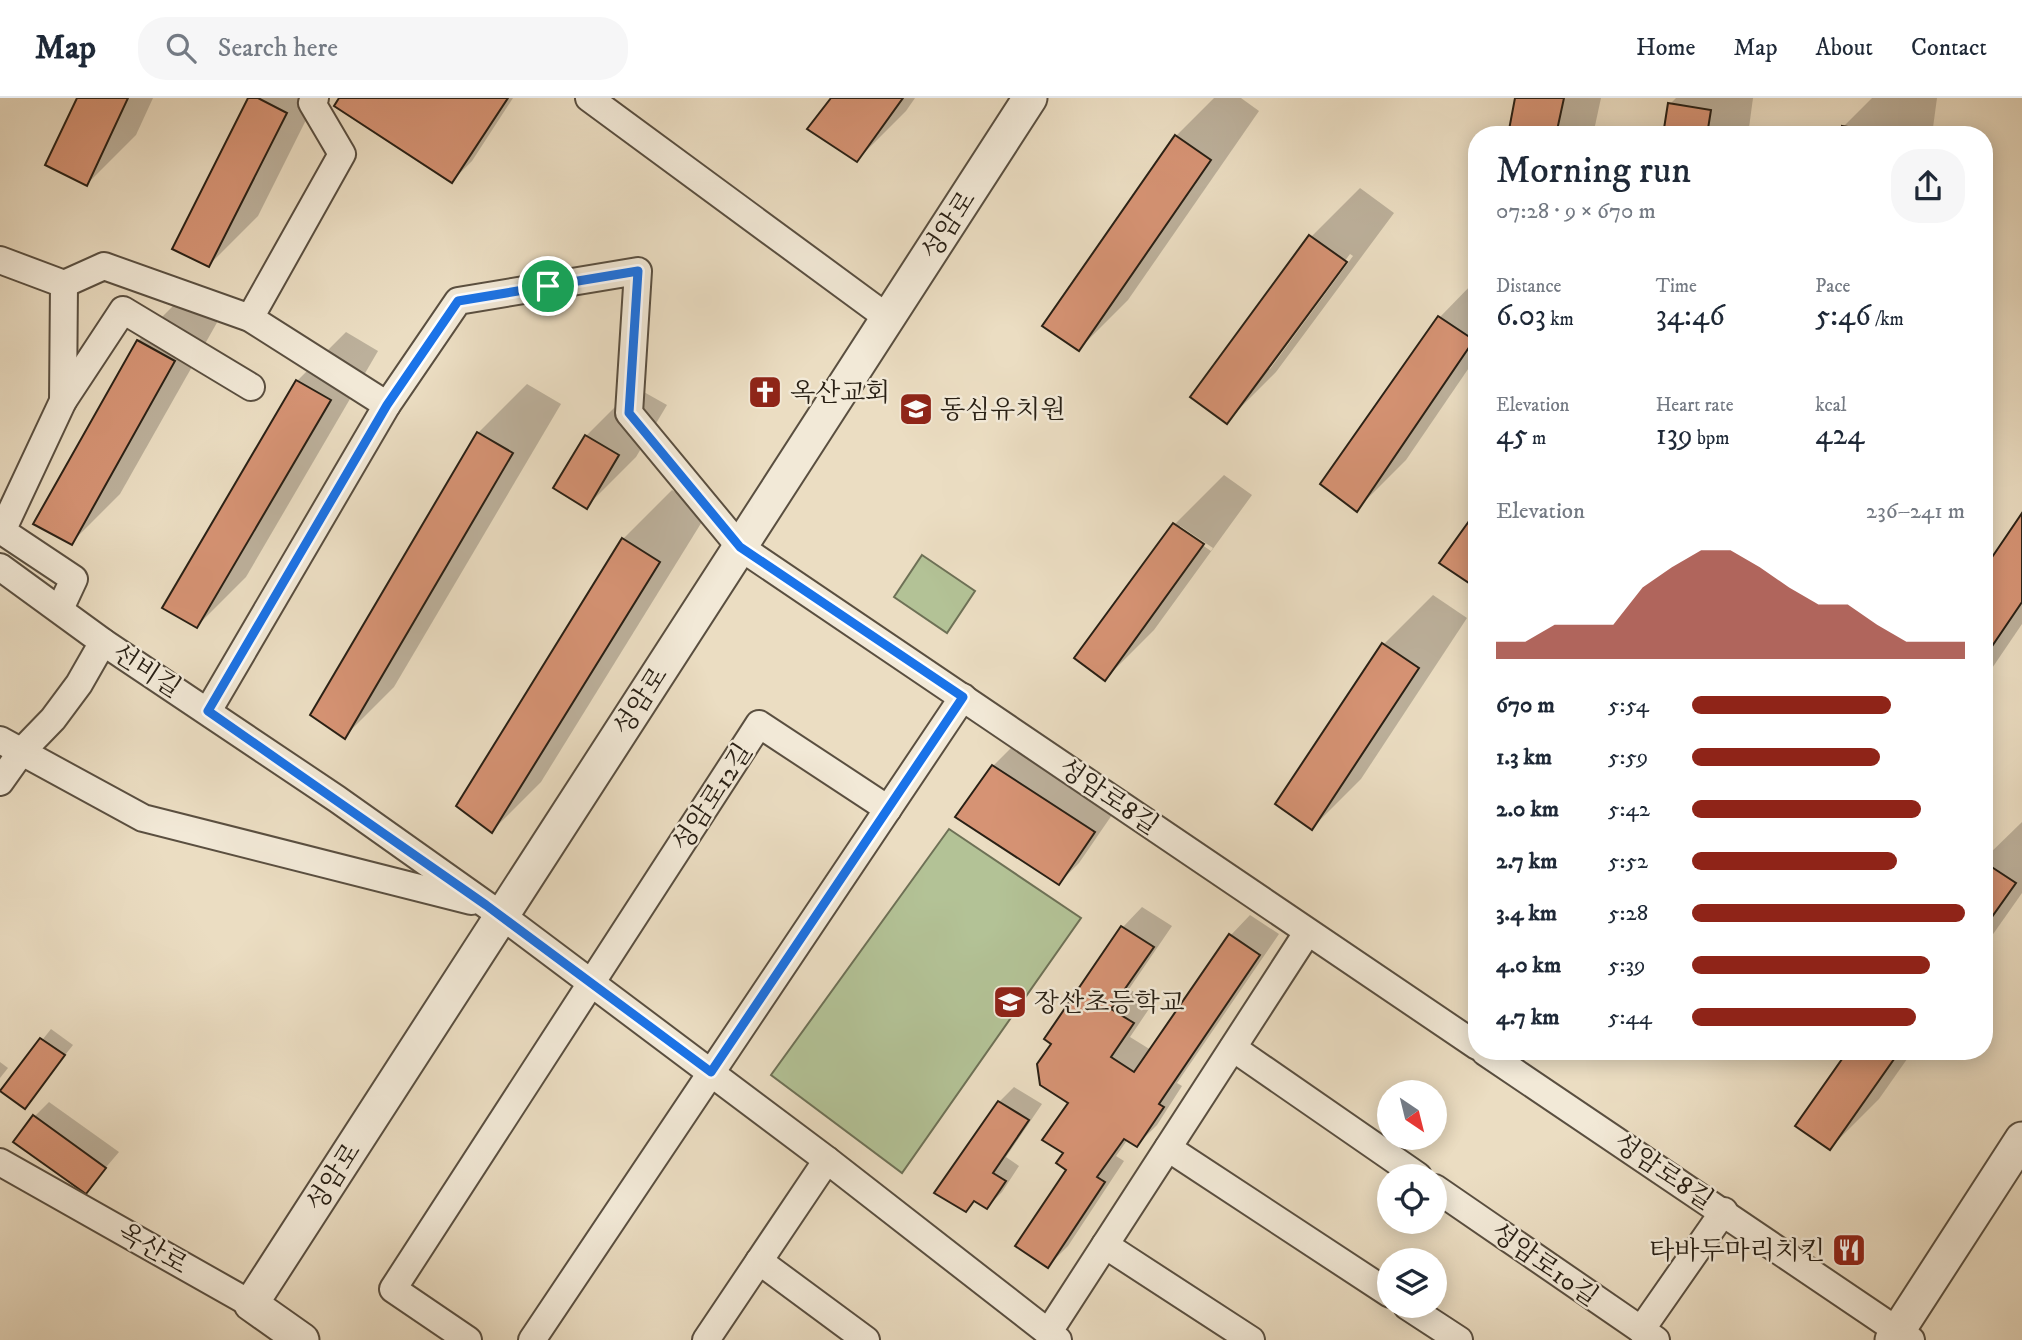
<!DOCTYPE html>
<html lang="en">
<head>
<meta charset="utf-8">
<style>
  :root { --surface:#fff; --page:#f6f6f7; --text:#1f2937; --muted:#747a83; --line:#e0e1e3; --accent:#8f2418 }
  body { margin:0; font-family:"IM FELL DW Pica","Noto Serif KR",serif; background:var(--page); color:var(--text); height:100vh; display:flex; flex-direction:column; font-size:26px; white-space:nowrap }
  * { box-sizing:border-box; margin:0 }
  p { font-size:23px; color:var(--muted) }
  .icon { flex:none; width:38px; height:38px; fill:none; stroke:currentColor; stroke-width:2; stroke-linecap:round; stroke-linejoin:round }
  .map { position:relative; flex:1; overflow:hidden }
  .side { position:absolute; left:1468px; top:28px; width:525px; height:934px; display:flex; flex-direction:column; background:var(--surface); border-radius:28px; box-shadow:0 4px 18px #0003 }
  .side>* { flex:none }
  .needle { width:46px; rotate:145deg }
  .buttons { position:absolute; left:1377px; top:982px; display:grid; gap:14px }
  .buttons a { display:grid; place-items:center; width:70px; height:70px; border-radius:50%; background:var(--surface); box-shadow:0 4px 18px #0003; font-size:35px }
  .pin { position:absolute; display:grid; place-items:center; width:60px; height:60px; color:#fff; margin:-30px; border:4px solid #fff; border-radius:50%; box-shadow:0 2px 7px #0007 }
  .round { display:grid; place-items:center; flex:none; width:74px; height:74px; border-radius:28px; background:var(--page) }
  .headline { display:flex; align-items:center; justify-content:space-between; height:119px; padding:0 28px }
  h1 { font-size:38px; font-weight:600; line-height:52px }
  .metrics { display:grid; grid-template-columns:repeat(3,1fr); gap:10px; height:119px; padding:7px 28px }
  .metrics div { display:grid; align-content:center }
  .metrics b { font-size:30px; font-weight:600 }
  .metrics small { font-size:19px; font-weight:400 }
  .metrics p { font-size:19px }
  .chart { height:196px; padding:14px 28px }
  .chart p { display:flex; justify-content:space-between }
  .chart svg { width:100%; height:126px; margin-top:7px; fill:var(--accent); opacity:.7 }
  ul { padding:0 28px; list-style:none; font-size:23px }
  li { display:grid; grid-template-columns:112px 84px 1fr; align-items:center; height:52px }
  li i { height:18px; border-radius:9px; background:var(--accent) }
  header { display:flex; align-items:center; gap:42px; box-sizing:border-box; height:98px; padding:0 35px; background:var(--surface); border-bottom:2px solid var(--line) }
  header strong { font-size:33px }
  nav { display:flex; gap:38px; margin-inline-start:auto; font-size:24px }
  .search { width:490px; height:63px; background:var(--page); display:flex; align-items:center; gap:18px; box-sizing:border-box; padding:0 24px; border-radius:28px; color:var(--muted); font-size:26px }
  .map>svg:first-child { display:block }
</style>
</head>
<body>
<header>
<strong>Map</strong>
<div class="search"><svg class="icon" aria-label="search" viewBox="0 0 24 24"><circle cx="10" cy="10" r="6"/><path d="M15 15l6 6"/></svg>Search here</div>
<nav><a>Home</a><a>Map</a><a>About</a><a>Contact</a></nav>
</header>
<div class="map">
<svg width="2022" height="1242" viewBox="0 0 2022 1242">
  <rect width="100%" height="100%" fill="#ebddc2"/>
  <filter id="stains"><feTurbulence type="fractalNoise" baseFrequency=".00286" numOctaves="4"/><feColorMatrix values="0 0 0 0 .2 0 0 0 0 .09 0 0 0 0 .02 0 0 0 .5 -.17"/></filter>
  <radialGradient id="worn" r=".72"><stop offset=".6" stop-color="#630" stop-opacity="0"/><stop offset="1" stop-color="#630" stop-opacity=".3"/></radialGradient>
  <g fill="#b3c296" stroke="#6e7156" stroke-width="2">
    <polygon points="922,457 975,493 947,535 894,499"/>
    <polygon points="949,731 1081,820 902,1075 771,977"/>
  </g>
  <g fill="#0003" fill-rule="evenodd">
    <polygon points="79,0 153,0 136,37 87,86"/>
    <polygon points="250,0 317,0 258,118 209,167"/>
    <polygon points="341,0 513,0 472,63 452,83"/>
    <polygon points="833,0 915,0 906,13 857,62"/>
    <polygon points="1214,0 1241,0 1259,13 1128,202 1079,251 1176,38"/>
    <polygon points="1517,0 1601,0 1593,37 1510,37"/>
    <polygon points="1676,0 1753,0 1748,37 1665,37 1670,6"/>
    <polygon points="1872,0 1937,0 1932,37 1843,37 1843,29"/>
    <path d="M1360,90L1394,115L1276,274L1227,323L1311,139ZM1350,156L1353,158L1270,271H1265Z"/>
    <polygon points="1477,181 1477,258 1406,362 1357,411 1322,386 1440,219"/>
    <polygon points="187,194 223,214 120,396 71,445 138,243"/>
    <polygon points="346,234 378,253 246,479 197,528 297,283"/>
    <polygon points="527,286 561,306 394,589 345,638 478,335"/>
    <polygon points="635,289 667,307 636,359 587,408 555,390 586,338"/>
    <path d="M1224,377L1252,397L1154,532L1105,581L1076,559L1175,426ZM1180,428L1213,450L1211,453L1180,432Z"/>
    <polygon points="672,392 708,414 541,684 492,733 623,441"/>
    <polygon points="2022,418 2022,526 1984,582 1984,474"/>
    <polygon points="1433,497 1467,520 1361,681 1312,730 1277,705 1384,546"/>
    <polygon points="1013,648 1114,714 1079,765 1059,785 958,719 993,668"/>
    <polygon points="2022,724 2022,795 1984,849 1984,761"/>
    <polygon points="1142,809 1172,828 1129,891 1153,905 1130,939 1151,952 1231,837 1250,817 1279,836 1177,985 1182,988 1157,1027 1137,1047 1128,1041 1116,1058 1124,1063 1068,1148 1048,1168 1068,1072 1065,1054 1070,1004 1053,945 1046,940 1123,829"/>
    <polygon points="51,931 73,947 24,1009 2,993"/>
    <polygon points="1849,954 1912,954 1879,1001 1830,1050 1797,1028"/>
    <polygon points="0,964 8,970 0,980"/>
    <polygon points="1014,989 1042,1006 1006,1059 1019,1068 1002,1094 987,1109 976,1102 965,1112 999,1004"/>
    <polygon points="49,1004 119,1054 85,1094 34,1019"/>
  </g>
  <g fill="#d69374" stroke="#292015" stroke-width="2">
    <polygon points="77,0 128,0 87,88 45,67"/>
    <polygon points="248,0 258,0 287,15 209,169 172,151"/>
    <polygon points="339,0 508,0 452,85 334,8"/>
    <polygon points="831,0 903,0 857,64 807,31"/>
    <polygon points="1515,0 1564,0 1556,37 1508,37"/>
    <polygon points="1668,5 1711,12 1707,37 1663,37"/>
    <polygon points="1842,28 1890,36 1890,37 1841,37"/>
    <polygon points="1175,37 1211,62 1079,253 1042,228"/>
    <polygon points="1309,137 1347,164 1227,326 1190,299"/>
    <polygon points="1438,218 1474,242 1357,414 1320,386"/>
    <polygon points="137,242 175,263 72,447 33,426"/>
    <polygon points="296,282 331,302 197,530 162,510"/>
    <polygon points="477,334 513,355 345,641 310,617"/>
    <polygon points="585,337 619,357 587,411 553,390"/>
    <polygon points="1477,412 1477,486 1475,489 1439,465"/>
    <polygon points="2022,415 2022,504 1984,560 1984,471"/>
    <polygon points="1173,425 1204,446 1105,583 1074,560"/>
    <polygon points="622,440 660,464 492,735 456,708"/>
    <polygon points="1382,545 1419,570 1312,732 1275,706"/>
    <polygon points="992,667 1095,734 1059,787 955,719"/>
    <polygon points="1984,764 2016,785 1984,830"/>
    <polygon points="1121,828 1154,849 1111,911 1134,925 1111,959 1134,974 1229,836 1260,857 1159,1006 1164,1009 1137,1049 1124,1041 1097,1079 1105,1084 1048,1170 1015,1148 1066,1072 1056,1065 1063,1055 1042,1042 1068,1005 1040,987 1037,966 1051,946 1044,941"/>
    <polygon points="40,940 65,957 25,1011 0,993"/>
    <polygon points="1665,954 1680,954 1675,960"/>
    <polygon points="1847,954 1899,954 1830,1052 1795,1028"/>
    <polygon points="998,1003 1029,1022 993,1075 1006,1083 987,1111 974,1103 966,1114 934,1095"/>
    <polygon points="33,1017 106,1070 86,1096 13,1044"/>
  </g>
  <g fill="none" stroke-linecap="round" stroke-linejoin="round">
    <g stroke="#5a4f40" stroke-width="30">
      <g id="minor">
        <polyline points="589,0 888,220"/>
        <polyline points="0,162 64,186 104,168 250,220 387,307 208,613"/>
        <polyline points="250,220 342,56 312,5 315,0"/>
        <polyline points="63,303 64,186"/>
        <polyline points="387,307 458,203 638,173 629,315 740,449 1477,948"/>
        <polyline points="0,469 103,544 337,701 502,818 827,1062 1058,1242"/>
        <polyline points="60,511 74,481 2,433 63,303 123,212 251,289"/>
        <polyline points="0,642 143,720 471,803"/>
        <polyline points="0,684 22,653 53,621 79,586 103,544"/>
        <polyline points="1233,950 1418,1078"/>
        <polyline points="1485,954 1911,1242"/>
        <polyline points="1168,1050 1390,1196"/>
        <polyline points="0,1064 251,1206"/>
        <polyline points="1435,1090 1656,1242"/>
        <polyline points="1105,1147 1251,1242"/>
        <polyline points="759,1163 866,1242"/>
        <polyline points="1407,1208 1459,1242"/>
        <polyline points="1641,1232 1724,1113"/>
        <polyline points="1048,1235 1307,835"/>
        <polyline points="468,1242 393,1191 759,626 888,711"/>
        <polyline points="532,1242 963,599"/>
        <polyline points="706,1242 827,1062"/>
      </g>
    </g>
    <g stroke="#5a4f40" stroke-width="37">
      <g id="tertiary">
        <polyline points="302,1242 251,1206 1030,0"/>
        <polyline points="1892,1242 2022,1041"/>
      </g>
    </g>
    <use href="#minor" stroke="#f2e9d7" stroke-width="26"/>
    <use href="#tertiary" stroke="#f2e9d7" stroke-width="33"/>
  </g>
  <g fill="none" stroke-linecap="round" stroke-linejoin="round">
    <g stroke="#fff" stroke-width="14">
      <polygon id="route" points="638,173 629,315 740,449 963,599 711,974 486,807 208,613 387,307 458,203"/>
    </g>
    <use href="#route" stroke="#1a73e8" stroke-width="9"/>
  </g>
  <defs>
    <g id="church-square" transform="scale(1.75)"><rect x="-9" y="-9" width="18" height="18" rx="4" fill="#8f2418" stroke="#f2e9d7"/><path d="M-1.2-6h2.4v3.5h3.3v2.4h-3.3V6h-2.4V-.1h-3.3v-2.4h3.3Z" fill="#fff"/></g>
    <g id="school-square" transform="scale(1.75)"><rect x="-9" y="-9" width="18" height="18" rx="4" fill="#8f2418" stroke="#f2e9d7"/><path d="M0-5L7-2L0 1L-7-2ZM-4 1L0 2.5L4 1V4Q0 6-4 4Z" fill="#fff"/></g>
    <g id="restaurant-square" transform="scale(1.75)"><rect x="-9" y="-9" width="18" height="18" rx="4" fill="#8f2418" stroke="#f2e9d7"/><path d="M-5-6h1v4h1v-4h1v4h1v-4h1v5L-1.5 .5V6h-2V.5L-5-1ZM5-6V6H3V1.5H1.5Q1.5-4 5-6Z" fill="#fff"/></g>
  </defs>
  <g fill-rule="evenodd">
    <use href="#church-square" x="765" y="294"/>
    <use href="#school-square" x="916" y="311"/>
    <use href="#school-square" x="1010" y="904"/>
    <use href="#restaurant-square" x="1849" y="1152"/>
  </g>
  <g text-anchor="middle" stroke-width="5" stroke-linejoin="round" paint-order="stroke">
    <g font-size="26" fill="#292015" stroke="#f2e9d7">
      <text transform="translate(948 127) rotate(-57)" y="9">성암로</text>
      <text transform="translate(147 572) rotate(33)" y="9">선비길</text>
      <text transform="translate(640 603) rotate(-57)" y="9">성암로</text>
      <text transform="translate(1109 698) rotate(34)" y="9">성암로8길</text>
      <text transform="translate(712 699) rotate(-57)" y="9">성암로12길</text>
      <text transform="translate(1664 1073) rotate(34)" y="9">성암로8길</text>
      <text transform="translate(333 1079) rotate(-57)" y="9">성암로</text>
      <text transform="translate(153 1150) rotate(30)" y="9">옥산로</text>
      <text transform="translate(1545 1166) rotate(35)" y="9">성암로10길</text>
    </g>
    <g font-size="26" fill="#292015" stroke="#f2e9d7" text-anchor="start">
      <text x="790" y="303">옥산교회</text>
      <text x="940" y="320">동심유치원</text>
      <text x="1034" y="913">장산초등학교</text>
      <text x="1825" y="1161" text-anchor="end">타바두마리치킨</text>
    </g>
  </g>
  <rect width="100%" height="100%" filter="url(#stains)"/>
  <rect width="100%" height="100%" fill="url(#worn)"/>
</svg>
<div class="buttons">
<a><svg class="needle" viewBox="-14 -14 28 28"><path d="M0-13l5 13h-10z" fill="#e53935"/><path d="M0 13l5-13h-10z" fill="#747a83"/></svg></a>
<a><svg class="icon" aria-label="locate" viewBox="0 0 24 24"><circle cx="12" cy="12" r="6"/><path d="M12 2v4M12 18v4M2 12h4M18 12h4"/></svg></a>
<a><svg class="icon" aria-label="layers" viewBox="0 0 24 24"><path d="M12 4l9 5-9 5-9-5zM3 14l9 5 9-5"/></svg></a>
</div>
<div class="pin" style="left:548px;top:188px;background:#1e9e55"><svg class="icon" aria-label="arrive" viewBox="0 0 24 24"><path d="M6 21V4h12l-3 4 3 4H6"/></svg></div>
<section class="side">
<div class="headline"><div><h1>Morning run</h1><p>07:28 · 9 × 670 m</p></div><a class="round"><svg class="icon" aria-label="share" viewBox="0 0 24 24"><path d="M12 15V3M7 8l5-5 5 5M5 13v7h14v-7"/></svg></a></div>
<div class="metrics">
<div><p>Distance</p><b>6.03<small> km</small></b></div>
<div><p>Time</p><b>34:46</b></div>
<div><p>Pace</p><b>5:46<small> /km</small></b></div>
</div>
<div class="metrics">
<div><p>Elevation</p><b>45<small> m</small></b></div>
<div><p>Heart rate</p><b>139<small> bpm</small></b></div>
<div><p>kcal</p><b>424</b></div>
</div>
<div class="chart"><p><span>Elevation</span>236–241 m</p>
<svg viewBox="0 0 160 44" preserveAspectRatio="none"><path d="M0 44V38L10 38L20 32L30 32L40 32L50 19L60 12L70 6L80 6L90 12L100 19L110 25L120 25L130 32L140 38L150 38L160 38V44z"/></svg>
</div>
<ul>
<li><b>670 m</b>5:54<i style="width:73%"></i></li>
<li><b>1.3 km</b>5:59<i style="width:69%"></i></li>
<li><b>2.0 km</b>5:42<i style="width:84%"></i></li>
<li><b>2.7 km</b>5:52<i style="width:75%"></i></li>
<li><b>3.4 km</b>5:28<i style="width:100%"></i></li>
<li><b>4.0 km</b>5:39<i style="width:87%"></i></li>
<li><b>4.7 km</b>5:44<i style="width:82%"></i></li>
</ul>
</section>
</div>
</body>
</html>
